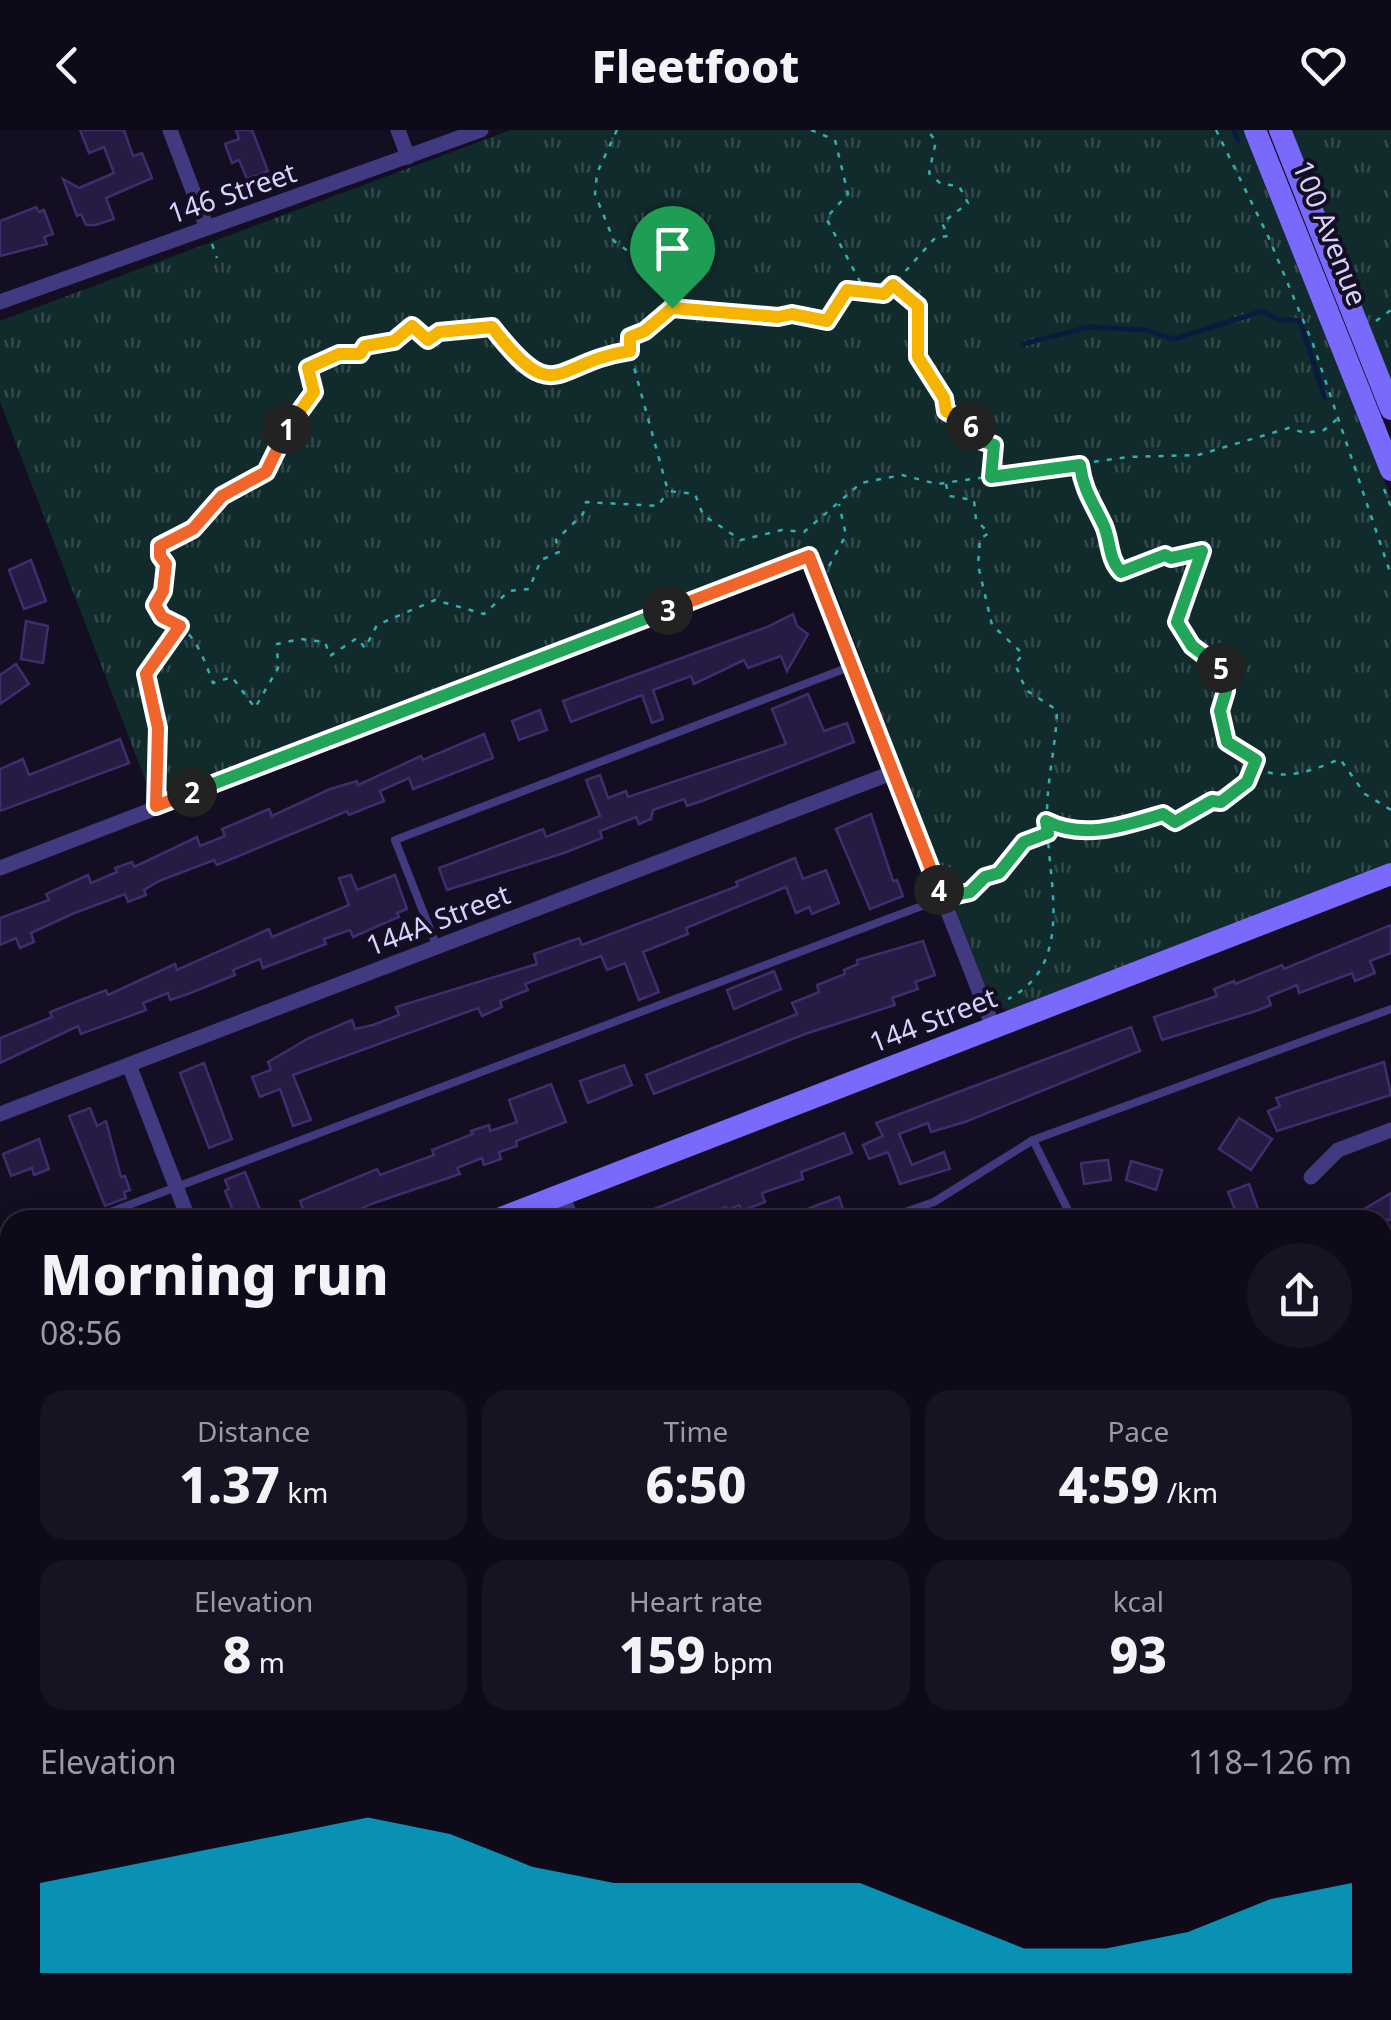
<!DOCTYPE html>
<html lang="en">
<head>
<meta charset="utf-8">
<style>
  :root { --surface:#0e0a1a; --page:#171323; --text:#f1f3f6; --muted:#9b9aa2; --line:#2e2b39; --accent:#06caf4 }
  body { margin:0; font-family:"Noto Sans",sans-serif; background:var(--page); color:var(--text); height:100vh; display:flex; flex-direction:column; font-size:38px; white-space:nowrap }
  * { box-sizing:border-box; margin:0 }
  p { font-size:32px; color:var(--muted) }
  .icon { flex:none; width:55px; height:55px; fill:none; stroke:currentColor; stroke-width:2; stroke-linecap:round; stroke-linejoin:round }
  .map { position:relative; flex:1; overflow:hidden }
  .panel { position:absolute; left:0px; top:1080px; width:1392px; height:810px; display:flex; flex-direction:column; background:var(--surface); border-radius:30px 30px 0 0; box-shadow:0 5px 25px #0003,0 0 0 2px var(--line) }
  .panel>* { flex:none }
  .pin { position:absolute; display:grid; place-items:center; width:85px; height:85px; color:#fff; margin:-102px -42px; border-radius:50% 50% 50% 0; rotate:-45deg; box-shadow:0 0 10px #0007 }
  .pin .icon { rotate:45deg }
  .km { position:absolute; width:50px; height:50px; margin:-25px; border-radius:50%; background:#222; color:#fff; font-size:28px; line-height:50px; text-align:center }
  .round { display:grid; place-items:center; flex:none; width:105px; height:105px; border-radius:52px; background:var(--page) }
  .headline { display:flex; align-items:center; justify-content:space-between; height:170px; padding:0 40px }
  h1 { font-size:55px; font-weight:800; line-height:75px }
  .stats { display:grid; grid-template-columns:repeat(3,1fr); gap:15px; height:170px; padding:10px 40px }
  .stats div { display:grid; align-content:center; border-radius:25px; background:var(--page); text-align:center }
  .stats b { font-size:50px; font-weight:800 }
  .stats small { font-size:28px; font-weight:400 }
  .stats p { font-size:28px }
  .chart { height:280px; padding:20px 40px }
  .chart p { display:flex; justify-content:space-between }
  .chart svg { width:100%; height:180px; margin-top:10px; fill:var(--accent); opacity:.7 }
  header { display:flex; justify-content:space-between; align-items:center; height:130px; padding:0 40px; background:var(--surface); font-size:45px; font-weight:800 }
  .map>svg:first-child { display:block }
</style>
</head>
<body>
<header><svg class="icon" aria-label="back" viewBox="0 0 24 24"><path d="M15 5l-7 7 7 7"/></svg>Fleetfoot<svg class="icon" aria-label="heart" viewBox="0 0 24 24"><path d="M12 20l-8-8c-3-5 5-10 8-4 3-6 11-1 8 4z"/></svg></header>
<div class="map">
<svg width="1391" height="1890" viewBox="0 0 1391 1890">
  <defs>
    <pattern id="park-tufts" width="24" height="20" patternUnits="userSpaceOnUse" patternTransform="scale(2.5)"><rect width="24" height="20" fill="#112b2c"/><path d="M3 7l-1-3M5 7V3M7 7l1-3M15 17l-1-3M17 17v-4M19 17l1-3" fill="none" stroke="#33494c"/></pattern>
  </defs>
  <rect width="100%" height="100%" fill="#130e22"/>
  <g fill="url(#park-tufts)">
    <polygon points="511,0 1246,0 1391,368 1391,733 1008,881 993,873 987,861 832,453 816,434 153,670 0,272 0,191"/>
    <polygon points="1288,0 1391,0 1391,255"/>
  </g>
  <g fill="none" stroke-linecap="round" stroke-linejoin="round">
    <g stroke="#0b1a3f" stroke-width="5">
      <polyline points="1234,0 1238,11"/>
      <polyline points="1023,214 1089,197 1147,200 1174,209 1263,181 1277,189 1300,191 1325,268"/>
    </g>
  </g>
  <g fill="#261b43" stroke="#3f2d6e" stroke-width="2.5">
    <polygon points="80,0 124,0 133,26 142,23 152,48 106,68 114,89 96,95 86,95 81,84 77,86 63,49 79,58 114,43 104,17 89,23"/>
    <polygon points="236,0 252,0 268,41 247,49 239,30 232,33 225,14 239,9"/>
    <polygon points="36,77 39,82 44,80 53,104 44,107 47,114 0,126 0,91"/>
    <polygon points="31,430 46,471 24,479 9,440"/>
    <polygon points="793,484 797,496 808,504 787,541 781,526 748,538 744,530 694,554 691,546 653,560 663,589 652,593 642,565 571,592 563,571 767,497"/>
    <polygon points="26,491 48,496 43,533 21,529"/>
    <polygon points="16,534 29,554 0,574 0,545"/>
    <polygon points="808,564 824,601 847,593 854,612 702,671 687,676 684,669 653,680 651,689 639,694 636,687 600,701 602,708 564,723 447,760 439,738 543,699 546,707 600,686 586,650 600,645 608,668 626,661 628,667 786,614 772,579"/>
    <polygon points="540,580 547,600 519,610 512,591"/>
    <polygon points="484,604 493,628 413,659 409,648 380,661 384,671 349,685 347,681 217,735 214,730 159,751 144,760 146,765 128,772 125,764 72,784 31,803 34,812 20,818 16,808 0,815 0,788 49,770 46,764 88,745 91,753 117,742 115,738 132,732 134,737 197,707 200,716 225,706 222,699 269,679 272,686 330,659 357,651 358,655 421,626 423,630"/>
    <polygon points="120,609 129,633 0,681 0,639 23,629 29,645"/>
    <polygon points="871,684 893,751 897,750 903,766 870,779 836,699"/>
    <polygon points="795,728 803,749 826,740 839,773 812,784 809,777 796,783 786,757 686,798 688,804 643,822 659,862 639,870 625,833 607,840 601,826 525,854 528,860 500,871 502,877 482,886 478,878 293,945 311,990 293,996 280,959 260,967 252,947 271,940 268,932 309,908 352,890 355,899 373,895 399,885 396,877 537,834 534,824 579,808 582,815 738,756 736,752"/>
    <polygon points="351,745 357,760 395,745 407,779 397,783 399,787 353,807 350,800 324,809 326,814 263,838 260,829 233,840 235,845 188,864 170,870 168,863 143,873 146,880 81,904 78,896 0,933 0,908 52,887 50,882 106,860 108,865 175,834 177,840 269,799 272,807 349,775 339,748"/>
    <polygon points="1391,795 1391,823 1370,831 1375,843 1355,851 1352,843 1299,863 1297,855 1268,867 1271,875 1256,881 1162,910 1154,887 1217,866 1214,859 1234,851 1235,854 1282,835 1284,839"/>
    <polygon points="923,811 935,845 915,852 918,859 892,868 895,875 805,904 654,964 646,945 797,884 792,873 819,862 817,855 845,844 844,840 858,834 857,830"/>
    <polygon points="774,841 781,859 734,879 727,860"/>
    <polygon points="1131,897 1140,921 965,992 931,1002 928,993 899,1004 912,1035 944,1022 950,1039 900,1054 888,1022 869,1029 863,1015 883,1006 876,993"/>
    <polygon points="1384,932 1391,965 1277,1001 1268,981 1280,976 1276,968"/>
    <polygon points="204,933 232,1009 209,1018 180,943"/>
    <polygon points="624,935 632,955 588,973 580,951"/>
    <polygon points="551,954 566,992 516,1011 517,1016 499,1022 501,1029 484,1035 482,1028 457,1038 460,1044 371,1074 338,1090 307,1090 300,1071 377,1039 380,1045 434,1025 432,1020 473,1004 471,1001 489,995 490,1001 517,992 509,970"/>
    <polygon points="90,978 97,996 106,991 121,1047 125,1046 130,1060 124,1062 126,1068 105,1076 69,986"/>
    <polygon points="1239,988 1272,1009 1251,1040 1219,1019"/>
    <polygon points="844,1003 852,1023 801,1042 803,1049 762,1063 765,1072 742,1081 739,1075 728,1080 726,1077 690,1090 627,1090"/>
    <polygon points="39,1009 49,1039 34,1045 32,1038 11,1046 3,1024"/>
    <polygon points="1108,1030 1111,1050 1084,1054 1081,1033"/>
    <polygon points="1131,1031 1162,1040 1156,1060 1126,1050"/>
    <polygon points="245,1042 259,1077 264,1090 237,1090 225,1061 229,1059 225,1050"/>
    <polygon points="1249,1054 1262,1090 1239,1090 1228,1062"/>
    <polygon points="1391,1063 1391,1090 1346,1090"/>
    <polygon points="839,1067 845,1086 811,1090 807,1079"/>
  </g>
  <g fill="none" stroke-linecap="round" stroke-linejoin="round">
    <g stroke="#31afb1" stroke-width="2.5" stroke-dasharray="5 8" stroke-linecap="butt">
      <polyline points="617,0 597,43 595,64 614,111 670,151 672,178 627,212 668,361 695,364 703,385 741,410 782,400 804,402 861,353 902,345 937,354 1128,327 1198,325 1289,298 1305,303 1324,300 1341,286"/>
      <polyline points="811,0 835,10 848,64 826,88 864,159 885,164 935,108 948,106 942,93 968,73 959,56 941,54 929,43 936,11 927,0"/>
      <polyline points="1216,0 1268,106 1313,214 1391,445"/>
      <polyline points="212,114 217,128"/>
      <polyline points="894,156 919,176 918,227 944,268 946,281 973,294 962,305 993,315 991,344"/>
      <polyline points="675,178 778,187 792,184 827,191 847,160 863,159"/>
      <polyline points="1376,191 1391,180"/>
      <path d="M630,221C553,233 556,280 492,197L439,202L428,210L413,196L394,211L365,216L360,224H339L308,237L314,262L309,274L290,290L266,342L222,365L193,399L160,416L159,426L166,434L163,461L155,475C162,488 169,487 180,496C198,510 205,532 213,553L232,547L255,578L278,538L277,514L301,509L325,512L330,526L357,508L365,518L377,495L435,470L484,484L509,461L529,459L541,430L559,422L556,410L583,384L586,372L658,376L668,361"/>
      <path d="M946,354L949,366L974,370L976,390L989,403L980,409L978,435L992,495L1023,524L1015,534L1026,560L1057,580C1056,617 1047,647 1047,685C1046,747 1078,833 1008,869"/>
      <polyline points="1384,359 1391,377"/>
      <polyline points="829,436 846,405 839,374"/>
      <path d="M1256,637C1283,653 1313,640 1340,629L1365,664L1391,680"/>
      <polyline points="156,662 159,598 146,544 179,497"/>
      <path d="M1046,691C1084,710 1123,697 1163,684L1175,692L1192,687L1212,671L1221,672L1247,652L1256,630L1227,612C1221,586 1226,566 1224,540L1192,515L1177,492L1202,421L1171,428L1165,425L1121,442C1108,428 1111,414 1104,397C1096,375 1083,362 1080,338"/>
      <polyline points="959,764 999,743 1024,712 1048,703"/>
      <polyline points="0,1399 10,1395"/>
      <polyline points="0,1497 10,1491"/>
      <polyline points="593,1880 597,1890"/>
    </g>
    <g stroke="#423a80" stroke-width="8">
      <polyline points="437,817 395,710 852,536"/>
      <polyline points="89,1090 943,768"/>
      <polyline points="882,1090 934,1072 1033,1010"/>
      <polyline points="1073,1090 1033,1010 1391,879"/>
      <polyline points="5,1122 10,1120"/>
    </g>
    <g stroke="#423a80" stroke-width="15">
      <polyline points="170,0 207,98"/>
      <polyline points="398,0 408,27"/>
      <polyline points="0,172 481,0"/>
      <polyline points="0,738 809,427 994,899"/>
      <polyline points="129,935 189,1090"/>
      <polyline points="0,984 894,642"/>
      <polyline points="1311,1047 1338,1020 1391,1000"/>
      <polyline points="562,1064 572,1090"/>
      <polyline points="1382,1309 1391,1305"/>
      <polyline points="0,1791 10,1816"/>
      <polyline points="0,1832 10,1828"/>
      <polyline points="1382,1860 1391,1881"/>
      <polyline points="35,1880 38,1890"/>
      <polyline points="839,1880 843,1890"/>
      <polyline points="518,1890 545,1880"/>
      <polyline points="1271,1890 1298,1880"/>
    </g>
    <g stroke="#796afb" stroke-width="22">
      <polyline points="1255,0 1391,340"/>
      <polyline points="1280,0 1391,279"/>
      <polyline points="496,1090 1391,744"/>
      <polyline points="0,1281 10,1277"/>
      <polyline points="303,1880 307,1890"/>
    </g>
  </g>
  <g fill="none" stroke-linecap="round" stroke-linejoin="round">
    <g stroke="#fff" stroke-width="20">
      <path id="split-1" d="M287,299L314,262L308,238L339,224H360L365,216L394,211L412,196L428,210L439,202L492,197C557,281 553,232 630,221V207L645,201L672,178"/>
    </g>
    <g stroke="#fff" stroke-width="20">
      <polyline id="split-2" points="192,662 156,676 158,598 146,544 180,496 162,487 155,475 163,461 166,434 160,426 160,416 193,399 222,366 266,342 287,299"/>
    </g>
    <g stroke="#fff" stroke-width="20">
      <polyline id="split-3" points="192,662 668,480"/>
    </g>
    <g stroke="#fff" stroke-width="20">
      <polyline id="split-4" points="668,480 809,426 939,760"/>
    </g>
    <g stroke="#fff" stroke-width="20">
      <path id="split-5" d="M939,760L943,768L970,762L985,747L999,743L1024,712L1048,703L1046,691C1084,710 1123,696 1163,684L1175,692L1212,671L1221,672L1247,652L1256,630L1227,612L1220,581L1226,561L1221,538"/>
    </g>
    <g stroke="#fff" stroke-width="20">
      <path id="split-6" d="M971,296L962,304L994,315L991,347L1080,335C1083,360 1094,374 1104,396C1111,413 1108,428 1121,442L1165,425L1171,428L1202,421L1177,492L1192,516L1221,538"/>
    </g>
    <g stroke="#fff" stroke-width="20">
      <polyline id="split-7" points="672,178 778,187 792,184 827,191 847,160 884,164 893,155 918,176 918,227 944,268 946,281 971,296"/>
    </g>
    <use href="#split-1" stroke="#f5b400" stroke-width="12"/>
    <use href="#split-2" stroke="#f0652b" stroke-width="12"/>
    <use href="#split-3" stroke="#22a559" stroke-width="12"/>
    <use href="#split-4" stroke="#f0652b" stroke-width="12"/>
    <use href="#split-5" stroke="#22a559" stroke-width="12"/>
    <use href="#split-6" stroke="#22a559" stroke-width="12"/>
    <use href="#split-7" stroke="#f5b400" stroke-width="12"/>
  </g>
  <g text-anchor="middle" stroke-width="8" stroke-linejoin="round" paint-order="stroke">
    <g font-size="28" fill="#d9d0fe" stroke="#130e22">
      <text transform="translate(232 63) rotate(-19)" y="10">146 Street</text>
      <text transform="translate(1330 103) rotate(68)" y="10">100 Avenue</text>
      <text transform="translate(438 790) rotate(-21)" y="10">144A Street</text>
      <text transform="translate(933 890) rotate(-21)" y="10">144 Street</text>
    </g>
  </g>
</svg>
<div class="pin" style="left:672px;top:178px;background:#1e9e55"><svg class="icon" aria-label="arrive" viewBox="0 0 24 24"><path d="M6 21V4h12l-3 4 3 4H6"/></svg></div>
<b class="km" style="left:287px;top:299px">1</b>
<b class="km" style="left:192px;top:662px">2</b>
<b class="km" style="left:668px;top:480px">3</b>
<b class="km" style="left:939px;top:760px">4</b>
<b class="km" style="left:1221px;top:538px">5</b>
<b class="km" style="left:971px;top:296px">6</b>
<section class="panel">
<div class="headline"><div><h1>Morning run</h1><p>08:56</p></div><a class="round"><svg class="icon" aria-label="share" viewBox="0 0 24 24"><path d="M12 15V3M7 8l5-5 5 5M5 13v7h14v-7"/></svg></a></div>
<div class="stats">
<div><p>Distance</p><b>1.37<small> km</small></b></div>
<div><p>Time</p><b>6:50</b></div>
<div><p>Pace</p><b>4:59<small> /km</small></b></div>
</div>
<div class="stats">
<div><p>Elevation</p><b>8<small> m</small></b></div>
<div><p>Heart rate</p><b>159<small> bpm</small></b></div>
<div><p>kcal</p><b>93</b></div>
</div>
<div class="chart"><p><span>Elevation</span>118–126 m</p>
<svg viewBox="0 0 160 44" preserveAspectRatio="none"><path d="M0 44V22L10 18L20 14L30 10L40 6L50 10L60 18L70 22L80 22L90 22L100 22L110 30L120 38L130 38L140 34L150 26L160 22V44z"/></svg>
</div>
</section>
</div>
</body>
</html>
